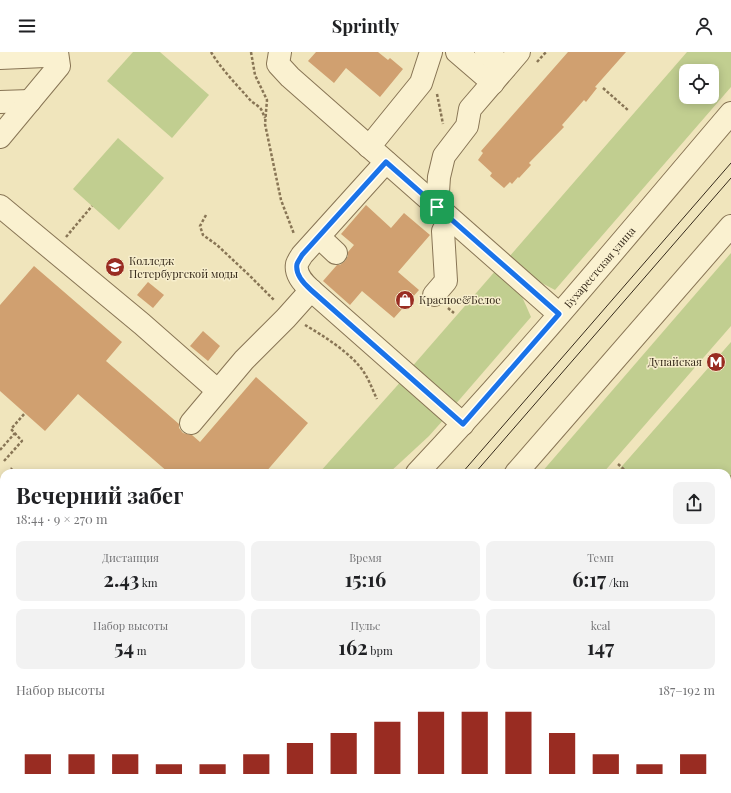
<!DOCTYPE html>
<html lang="ru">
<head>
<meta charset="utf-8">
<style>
  :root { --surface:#fff; --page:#f2f2f2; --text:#202124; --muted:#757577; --accent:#992c22 }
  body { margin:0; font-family:"Playfair Display",serif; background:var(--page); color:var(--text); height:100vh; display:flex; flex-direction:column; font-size:15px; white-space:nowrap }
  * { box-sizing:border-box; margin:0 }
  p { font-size:13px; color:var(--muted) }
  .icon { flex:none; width:22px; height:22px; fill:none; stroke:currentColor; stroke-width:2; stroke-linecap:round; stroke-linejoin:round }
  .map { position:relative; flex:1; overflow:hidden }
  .side { position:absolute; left:0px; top:417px; width:731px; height:324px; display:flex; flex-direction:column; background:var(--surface); border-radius:12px 12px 0 0; box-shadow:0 2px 10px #0003 }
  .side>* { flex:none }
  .tools { position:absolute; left:679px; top:12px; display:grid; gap:8px }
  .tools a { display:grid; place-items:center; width:40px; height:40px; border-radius:8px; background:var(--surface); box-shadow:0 2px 10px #0003; font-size:20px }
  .pin { position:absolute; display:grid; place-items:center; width:34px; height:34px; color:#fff; margin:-17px; border-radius:8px; box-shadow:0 2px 6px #0006 }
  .round { display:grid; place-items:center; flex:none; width:42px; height:42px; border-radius:8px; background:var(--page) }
  .head { display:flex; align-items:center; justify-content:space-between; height:68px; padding:0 16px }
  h1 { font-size:22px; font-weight:700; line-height:30px }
  .metrics { display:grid; grid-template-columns:repeat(3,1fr); gap:6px; height:68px; padding:4px 16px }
  .metrics div { display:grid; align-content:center; border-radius:8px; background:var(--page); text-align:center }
  .metrics b { font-size:20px; font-weight:700 }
  .metrics small { font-size:11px; font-weight:400 }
  .metrics p { font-size:11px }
  .chart { height:112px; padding:8px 16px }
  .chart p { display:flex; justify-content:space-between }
  .chart svg { width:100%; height:72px; margin-top:4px; stroke:var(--accent); stroke-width:6 }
  header { display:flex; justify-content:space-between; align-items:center; height:52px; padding:0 16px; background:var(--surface); font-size:18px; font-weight:700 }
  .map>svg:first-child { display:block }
</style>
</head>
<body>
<header><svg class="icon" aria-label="menu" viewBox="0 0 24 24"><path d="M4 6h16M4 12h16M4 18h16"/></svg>Sprintly<svg class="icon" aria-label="person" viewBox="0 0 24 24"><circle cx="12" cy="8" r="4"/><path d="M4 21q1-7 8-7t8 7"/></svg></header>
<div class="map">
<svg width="731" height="741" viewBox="0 0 731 741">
  <rect width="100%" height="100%" fill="#f0e5bc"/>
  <g fill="#c1ce90" fill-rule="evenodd">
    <polygon points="133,0 160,0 209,43 172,86 107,29"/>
    <path d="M687,0H731V35L555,238L532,226L509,205ZM686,19H712V45H686Z"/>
    <polygon points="118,86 164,126 119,178 73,137"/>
    <polygon points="731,201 731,274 603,421 541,421"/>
    <polygon points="497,217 520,240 531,265 454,354 410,317"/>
    <polygon points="731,290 731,741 587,741 591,737 727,737 727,421 616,421"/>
    <polygon points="404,326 445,366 429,384 389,421 319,421"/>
    <polygon points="0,456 4,460 4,507 0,497"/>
    <polygon points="0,666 4,670 4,737 33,737 29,741 0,741"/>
  </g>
  <g fill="#d0a070">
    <polygon points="316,0 378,0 388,8 390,6 403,17 380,45 346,16 334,31 308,9"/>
    <polygon points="568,0 626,0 595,35 597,36 586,50 584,48 562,73 564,75 529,111 531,113 519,126 518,125 512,132 510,130 504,136 490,124 492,121 478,108 483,101 481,99"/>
    <polygon points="366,153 391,176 404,161 430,183 398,220 419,238 394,266 362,239 350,253 323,229 337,213 340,213 345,209 348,204 348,200 354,193 341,182"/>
    <polygon points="34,214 122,290 106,309 179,372 179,376 183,381 192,383 200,390 256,325 308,371 265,421 169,421 78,342 45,379 0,339 0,253"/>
    <polygon points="148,230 164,243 153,256 137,243"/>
    <polygon points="203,279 220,294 208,309 190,294"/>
  </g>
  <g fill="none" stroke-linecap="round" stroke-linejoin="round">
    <g stroke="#887555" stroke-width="24">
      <g id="minor">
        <polyline points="280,0 278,12 290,25 559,262"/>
        <polyline points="457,0 493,31"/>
        <polyline points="486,0 505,16"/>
        <polyline points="0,6 45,4 52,0"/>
        <polyline points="0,50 30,49"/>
        <polyline points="0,85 59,14 57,0"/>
        <polyline points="369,95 421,31 431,0"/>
        <path d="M386,110L302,203C301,205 298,209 297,212C295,222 304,232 311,238L463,372"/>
        <polyline points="0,154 142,272 217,338"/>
        <polyline points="437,155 439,125 444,104 467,74 470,57 519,0"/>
        <polyline points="319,185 336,201"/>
        <polyline points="434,243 446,229 443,179 450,167"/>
        <polyline points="191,371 244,308 286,266 311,238"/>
        <path id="s1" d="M417,421C526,305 628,182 731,61"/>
        <polyline points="516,421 731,174"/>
        <polyline points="0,447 4,450"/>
        <polyline points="244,741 247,737"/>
      </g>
    </g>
    <g stroke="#55422a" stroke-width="24">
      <g id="major">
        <polyline points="0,562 4,565"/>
        <polyline points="0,633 4,636"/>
        <polyline points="122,737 127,741"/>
        <polyline points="198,737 203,741"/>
      </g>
    </g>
    <g stroke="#887555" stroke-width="2.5" stroke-dasharray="3 2" stroke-linecap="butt">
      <path d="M211,0C222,18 237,33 251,49C253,51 256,52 259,55C262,57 263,62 265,66"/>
      <polyline points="251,0 255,23 267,48 265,72 281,148 294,182"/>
      <polyline points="537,10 546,0"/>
      <polyline points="603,36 629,59"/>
      <polyline points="437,42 443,72"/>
      <polyline points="206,163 200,174 203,183 217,193 249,223 275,249"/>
      <polyline points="66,185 92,154"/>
      <polyline points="448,256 454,261"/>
      <path d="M305,273C324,284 354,303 365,322C370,330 373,339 377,347"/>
      <polyline points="0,398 15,381"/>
      <polyline points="4,409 22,389 11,377 25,361"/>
      <polyline points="618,412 628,421"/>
      <polyline points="8,421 12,416"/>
      <polyline points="727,428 731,424"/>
      <polyline points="727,471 731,471"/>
      <polyline points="0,513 4,520"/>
      <polyline points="727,524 731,528"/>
      <polyline points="727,622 731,615"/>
      <polyline points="727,673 731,675"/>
      <polyline points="441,737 445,741"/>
      <polyline points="467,737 468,741"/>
      <polyline points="620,737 625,741"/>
      <path d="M283,739C330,741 377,739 424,741"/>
      <polyline points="459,741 462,737"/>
      <polyline points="638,741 642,737"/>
      <polyline points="685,741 686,737"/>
    </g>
    <use href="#minor" stroke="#faf1d0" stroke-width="22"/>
    <use href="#major" stroke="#f6df91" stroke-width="22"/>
    <g stroke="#362a1b" stroke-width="1">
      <polyline points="462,421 731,111"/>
      <polyline points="475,421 731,126"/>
      <polyline points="184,741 187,737"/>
      <polyline points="198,741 201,737"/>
    </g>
  </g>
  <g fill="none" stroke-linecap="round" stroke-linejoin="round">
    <g stroke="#fff" stroke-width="8">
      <path id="route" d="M386,110L559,262L463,372L311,238C304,232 295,222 297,212C298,209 301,205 302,203Z"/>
    </g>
    <use href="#route" stroke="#1a73e8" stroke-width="5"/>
  </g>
  <defs>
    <g id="university-disc" transform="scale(1)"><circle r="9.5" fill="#992c22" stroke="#f7eecc"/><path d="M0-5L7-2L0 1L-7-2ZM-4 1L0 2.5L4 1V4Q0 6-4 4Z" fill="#fff"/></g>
    <g id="shop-disc" transform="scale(1)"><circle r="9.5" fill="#992c22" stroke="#f7eecc"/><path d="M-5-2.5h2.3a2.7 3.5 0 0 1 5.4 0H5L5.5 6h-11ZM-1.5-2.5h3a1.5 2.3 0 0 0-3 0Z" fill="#fff"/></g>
    <g id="metro-disc" transform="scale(1)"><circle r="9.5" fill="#992c22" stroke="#f7eecc"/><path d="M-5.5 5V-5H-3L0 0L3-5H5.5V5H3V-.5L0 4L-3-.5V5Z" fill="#fff"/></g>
  </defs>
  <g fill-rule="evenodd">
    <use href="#university-disc" x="115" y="215"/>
    <use href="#shop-disc" x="405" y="248"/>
    <use href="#metro-disc" x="716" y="310"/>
  </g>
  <g text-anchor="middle" stroke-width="3" stroke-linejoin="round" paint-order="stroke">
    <g font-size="11" fill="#362a1b" stroke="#f7eecc" text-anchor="start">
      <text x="129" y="213">Колледж<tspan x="129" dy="13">Петербургской моды</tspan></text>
      <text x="419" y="252">Красное&amp;Белое</text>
      <text x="702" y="314" text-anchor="end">Дунайская</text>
    </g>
    <g font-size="11" fill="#362a1b" stroke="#f7eecc">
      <text dy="4" stroke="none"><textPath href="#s1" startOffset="275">Бухарестская улица</textPath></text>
    </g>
  </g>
</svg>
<div class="tools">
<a><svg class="icon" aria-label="locate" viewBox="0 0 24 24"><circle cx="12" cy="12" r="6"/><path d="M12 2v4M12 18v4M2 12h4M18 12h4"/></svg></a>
</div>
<div class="pin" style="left:437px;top:155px;background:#1e9e55"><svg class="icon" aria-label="arrive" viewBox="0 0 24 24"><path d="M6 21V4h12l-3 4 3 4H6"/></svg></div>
<section class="side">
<div class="head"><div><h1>Вечерний забег</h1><p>18:44 · 9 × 270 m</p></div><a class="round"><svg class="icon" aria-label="share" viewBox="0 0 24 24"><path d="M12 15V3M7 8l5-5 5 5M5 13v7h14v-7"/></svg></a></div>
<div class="metrics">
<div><p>Дистанция</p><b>2.43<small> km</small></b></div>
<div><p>Время</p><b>15:16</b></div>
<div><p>Темп</p><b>6:17<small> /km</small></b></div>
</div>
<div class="metrics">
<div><p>Набор высоты</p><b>54<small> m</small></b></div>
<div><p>Пульс</p><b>162<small> bpm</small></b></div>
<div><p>kcal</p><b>147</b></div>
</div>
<div class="chart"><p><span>Набор высоты</span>187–192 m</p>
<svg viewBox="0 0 160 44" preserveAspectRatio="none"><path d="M5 44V32M15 44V32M25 44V32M35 44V38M45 44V38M55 44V32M65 44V25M75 44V19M85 44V12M95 44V6M105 44V6M115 44V6M125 44V19M135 44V32M145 44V38M155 44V32"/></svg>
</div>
</section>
</div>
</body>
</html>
